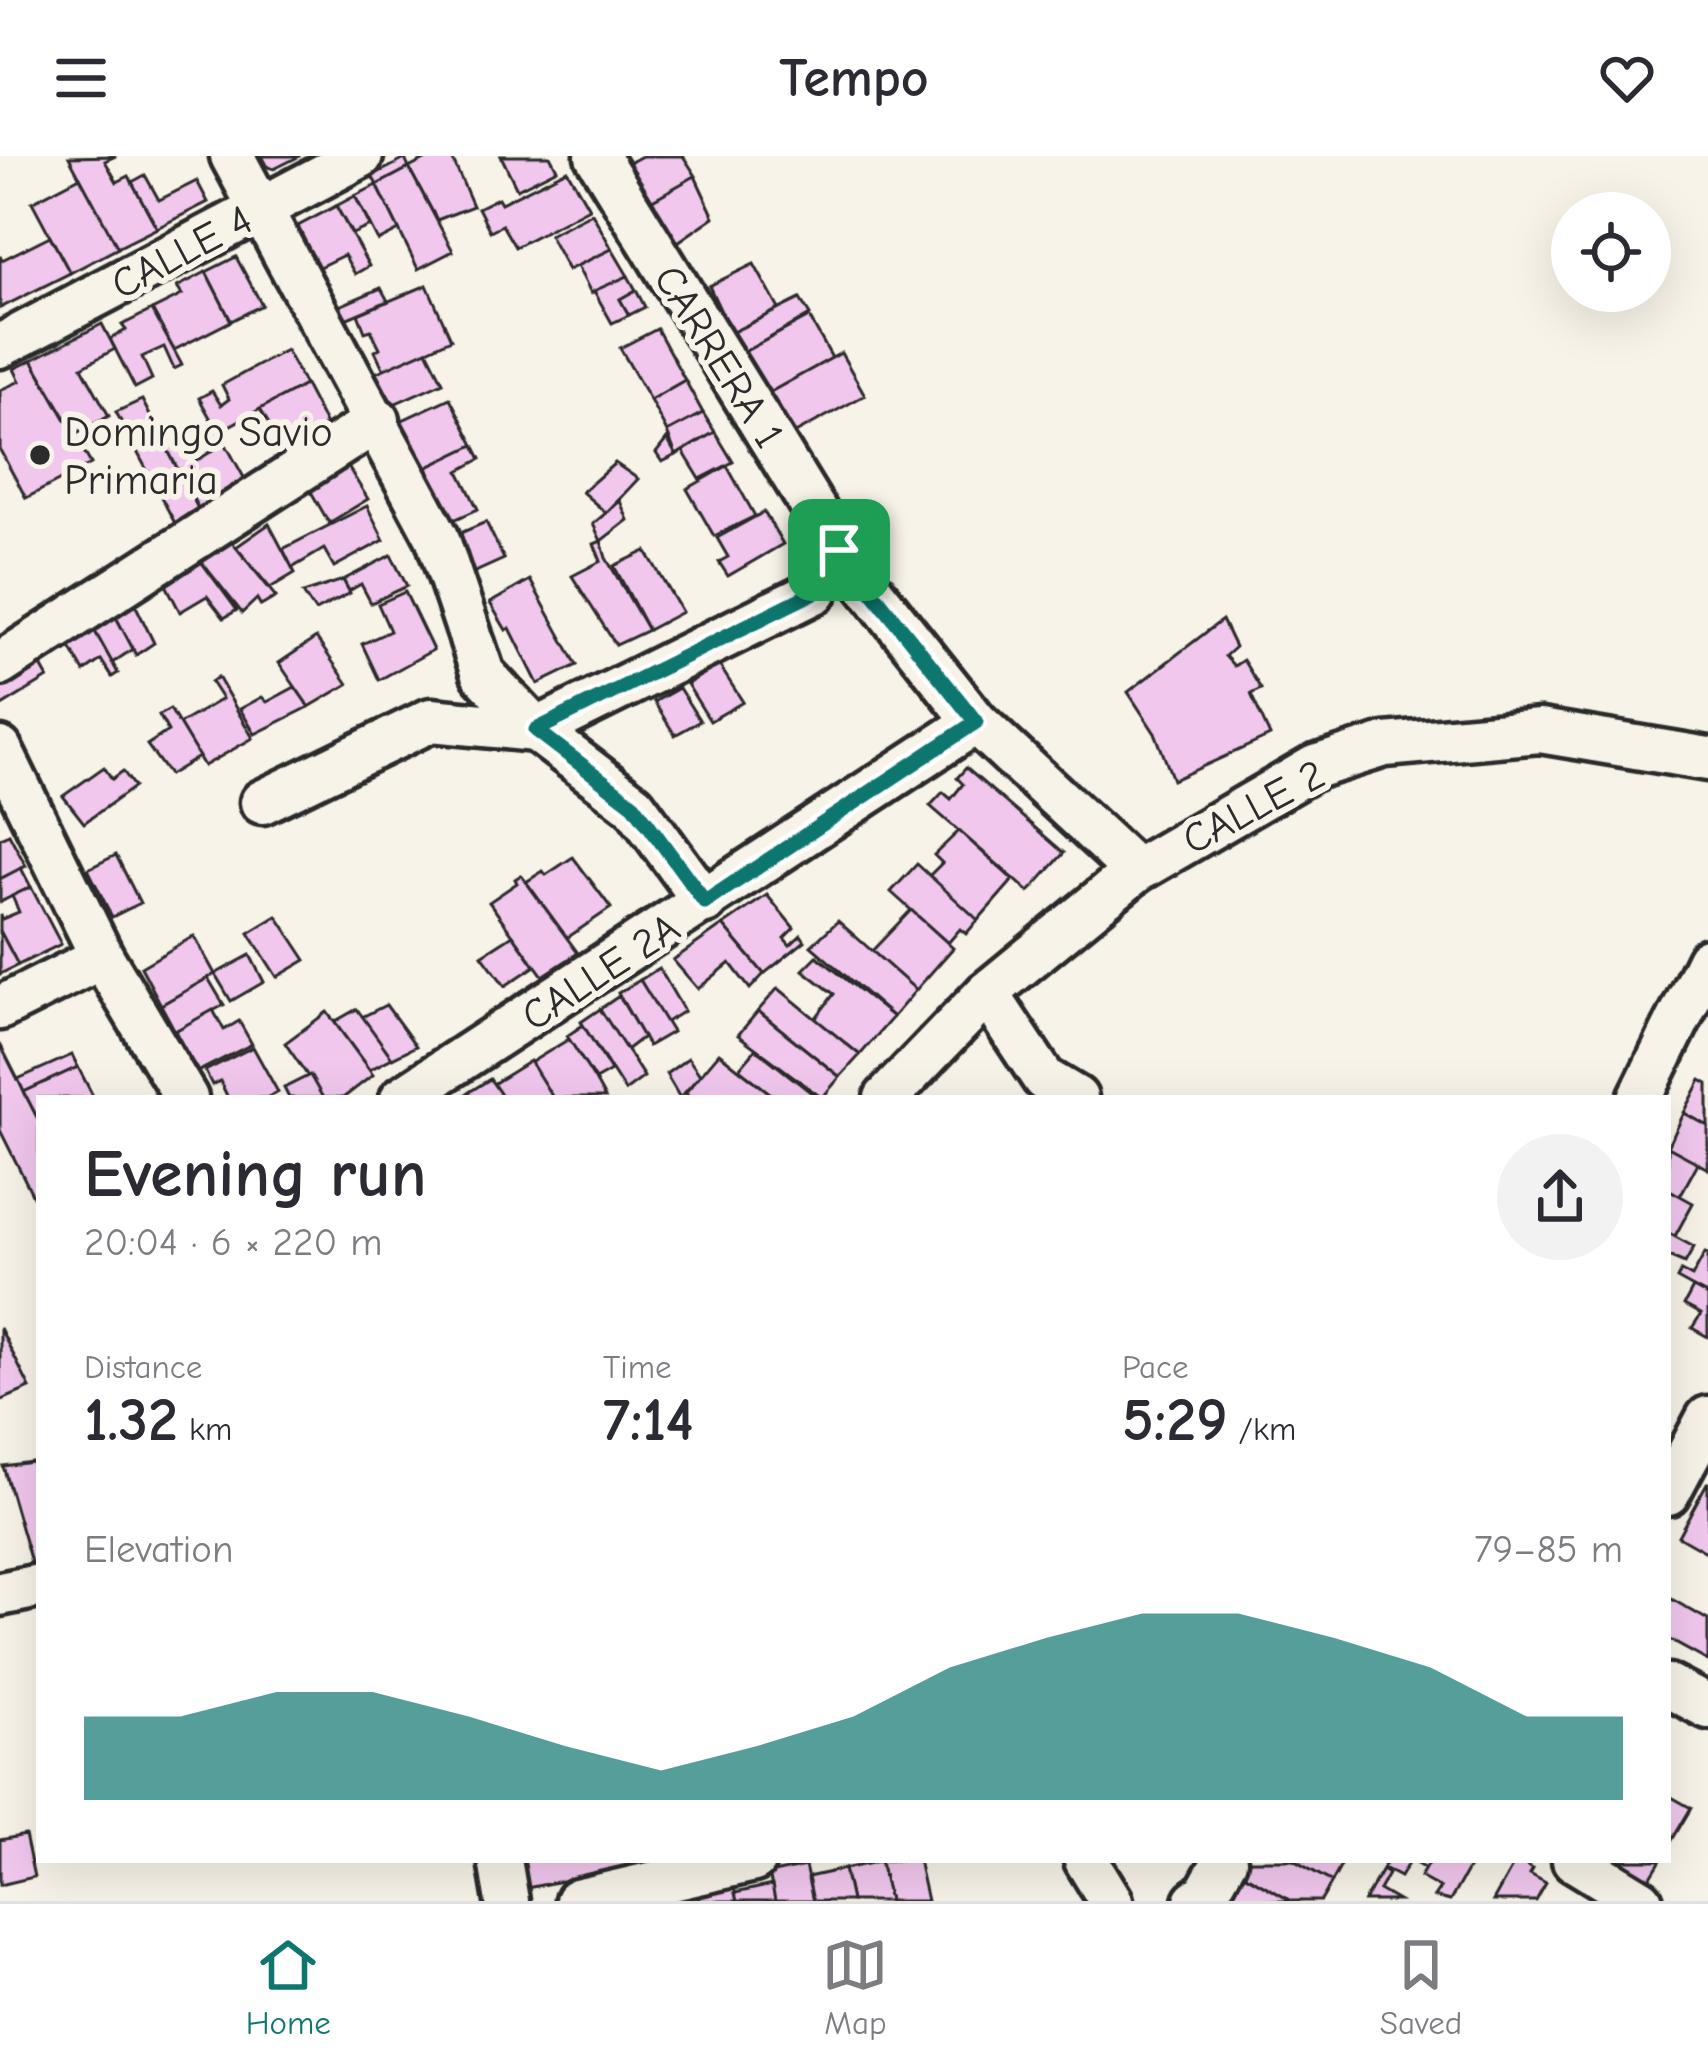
<!DOCTYPE html>
<html lang="en">
<head>
<meta charset="utf-8">
<style>
  :root { --surface:#fff; --page:#f2f2f3; --text:#2b2b33; --muted:#7c7c81; --line:#e1e1e2; --accent:#0f766e }
  body { margin:0; font-family:"Comic Neue",sans-serif; background:var(--page); color:var(--text); height:100vh; display:flex; flex-direction:column; font-size:45px; white-space:nowrap }
  * { box-sizing:border-box; margin:0 }
  p { font-size:39px; color:var(--muted) }
  .icon { flex:none; width:66px; height:66px; fill:none; stroke:currentColor; stroke-width:2; stroke-linecap:round; stroke-linejoin:round }
  .map { position:relative; flex:1; overflow:hidden }
  .drawer { position:absolute; left:36px; top:939px; width:1635px; height:768px; display:flex; flex-direction:column; background:var(--surface); border-radius:0px; box-shadow:0 12px 48px #0002 }
  .drawer>* { flex:none }
  .controls { position:absolute; left:1551px; top:36px; display:grid; gap:24px }
  .controls a { display:grid; place-items:center; width:120px; height:120px; border-radius:50%; background:var(--surface); box-shadow:0 12px 48px #0002; font-size:60px }
  .pin { position:absolute; display:grid; place-items:center; width:102px; height:102px; color:#fff; margin:-51px; border-radius:24px; box-shadow:0 6px 18px #0006 }
  .round { display:grid; place-items:center; flex:none; width:126px; height:126px; border-radius:63px; background:var(--page) }
  .overview { display:flex; align-items:center; justify-content:space-between; height:204px; padding:0 48px }
  h1 { font-size:66px; font-weight:700; line-height:90px }
  .figures { display:grid; grid-template-columns:repeat(3,1fr); gap:18px; height:204px; padding:12px 48px }
  .figures div { display:grid; align-content:center }
  .figures b { font-size:60px; font-weight:700 }
  .figures small { font-size:33px; font-weight:400 }
  .figures p { font-size:33px }
  .chart { height:336px; padding:24px 48px }
  .chart p { display:flex; justify-content:space-between }
  .chart svg { width:100%; height:216px; margin-top:12px; fill:var(--accent); opacity:.7 }
  header { display:flex; justify-content:space-between; align-items:center; height:156px; padding:0 48px; background:var(--surface); font-size:54px; font-weight:700 }
  .tabs { display:flex; justify-content:space-around; align-items:center; height:168px; border-top:3px solid var(--line); background:var(--surface); font-size:33px; color:var(--muted) }
  .tabs a { display:grid; justify-items:center; gap:6px }
  .tabs .selected { color:var(--accent) }
  .map>svg:first-child { display:block }
</style>
</head>
<body>
<header><svg class="icon" aria-label="menu" viewBox="0 0 24 24"><path d="M4 6h16M4 12h16M4 18h16"/></svg>Tempo<svg class="icon" aria-label="heart" viewBox="0 0 24 24"><path d="M12 20l-8-8c-3-5 5-10 8-4 3-6 11-1 8 4z"/></svg></header>
<div class="map">
<svg width="1708" height="1745" viewBox="0 0 1708 1745">
  <rect width="100%" height="100%" fill="#f7f3e8"/>
  <filter id="ink" filterUnits="userSpaceOnUse"><feTurbulence type="fractalNoise" baseFrequency=".00833" numOctaves="2"/><feDisplacementMap in="SourceGraphic" scale="24" xChannelSelector="R" yChannelSelector="G"/><feConvolveMatrix kernelMatrix="1 2 1 2 8 2 1 2 1" color-interpolation-filters="sRGB"/></filter>
  <g filter="url(#ink)">
    <g fill="#f1c7ee" stroke="#2b2b2b" stroke-width="3">
      <polygon points="116,0 105,5 117,26 129,20 157,72 117,92 69,1"/>
      <polygon points="262,0 300,0 274,13 268,11"/>
      <polygon points="433,0 451,0 473,50 437,64 409,12"/>
      <polygon points="501,0 550,0 557,13 517,33"/>
      <polygon points="642,0 683,0 696,20 649,46 627,8"/>
      <polygon points="405,3 409,12 377,29 372,20"/>
      <polygon points="409,12 453,95 418,113 377,29"/>
      <polygon points="567,14 589,52 515,91 502,69 490,75 478,52 498,42 501,47"/>
      <polygon points="145,19 159,44 197,25 208,46 157,72 132,26"/>
      <polygon points="695,20 714,61 675,88 649,46"/>
      <polygon points="80,21 118,92 70,117 32,46"/>
      <polygon points="377,29 399,74 378,85 355,40"/>
      <polygon points="355,40 370,70 352,78 336,50"/>
      <polygon points="336,50 369,110 355,118 344,99 317,112 298,70"/>
      <polygon points="592,57 612,93 568,114 549,79"/>
      <polygon points="50,80 70,117 0,152 0,100 2,104"/>
      <polygon points="612,93 628,120 591,137 577,110"/>
      <polygon points="236,101 262,149 231,165 206,116"/>
      <polygon points="754,108 779,153 731,177 709,130"/>
      <polygon points="206,116 231,165 174,194 152,154 182,139 177,131"/>
      <polygon points="628,120 636,134 620,143 629,159 612,167 594,135"/>
      <polygon points="427,129 451,183 384,214 375,195 380,192 371,174 365,176 358,158"/>
      <polygon points="381,132 388,145 343,164 337,151"/>
      <polygon points="636,134 645,151 629,159 620,143"/>
      <polygon points="800,143 810,159 736,201 725,180"/>
      <polygon points="152,154 182,209 174,213 164,191 142,201 152,223 135,232 110,183 126,174 122,169"/>
      <polygon points="809,161 832,202 765,239 742,197"/>
      <polygon points="102,168 115,193 82,211 109,260 75,278 32,204"/>
      <polygon points="657,173 685,224 650,244 620,192"/>
      <polygon points="286,194 305,229 218,276 199,242 212,235 221,249 229,243 222,229"/>
      <polygon points="427,194 443,226 387,251 371,219"/>
      <polygon points="841,197 865,239 788,281 765,239"/>
      <polygon points="32,204 91,308 26,342 0,294 0,234 20,225 14,213"/>
      <polygon points="685,224 703,257 667,276 650,244"/>
      <polygon points="305,229 329,275 288,300 260,253"/>
      <polygon points="450,242 474,289 420,315 392,269"/>
      <polygon points="142,244 200,356 177,371 116,256"/>
      <polygon points="703,257 715,276 676,299 667,276"/>
      <polygon points="172,268 196,305 225,287 247,327 200,356 158,275"/>
      <polygon points="715,276 733,306 700,323 683,295"/>
      <polygon points="667,283 676,299 662,306 656,297"/>
      <polygon points="474,289 481,303 459,315 478,353 447,367 420,315"/>
      <polygon points="615,307 638,323 606,357 582,336"/>
      <polygon points="727,310 755,360 714,380 687,333"/>
      <polygon points="348,311 368,343 329,367 310,334"/>
      <polygon points="620,345 628,364 601,385 593,368"/>
      <polygon points="367,350 384,384 334,411 324,393 292,412 283,393"/>
      <polygon points="764,356 783,388 728,420 719,406 728,401 717,382"/>
      <polygon points="486,366 504,403 473,417 458,378"/>
      <polygon points="269,368 295,417 270,432 236,391"/>
      <polygon points="231,385 276,441 261,450 257,443 242,457 200,404"/>
      <polygon points="601,385 606,402 648,474 616,489 572,420 601,405 594,388"/>
      <polygon points="646,395 682,456 648,474 614,410"/>
      <polygon points="391,399 407,430 371,447 361,428 349,435 343,424"/>
      <polygon points="200,404 237,454 224,462 207,440 180,456 164,425"/>
      <polygon points="343,424 350,437 315,455 303,437"/>
      <polygon points="530,424 577,509 538,528 510,472 506,474 490,447"/>
      <polygon points="405,436 433,494 379,524 362,488 390,475 378,448"/>
      <polygon points="133,444 154,487 136,499 112,454"/>
      <polygon points="110,450 133,493 112,507 88,463"/>
      <polygon points="88,463 118,517 112,521 101,504 84,516 63,479"/>
      <polygon points="1222,464 1235,491 1225,500 1234,510 1243,504 1261,533 1251,538 1270,580 1173,624 1156,579 1128,536"/>
      <polygon points="316,482 348,528 309,551 279,507"/>
      <polygon points="36,501 48,522 0,551 0,524"/>
      <polygon points="719,509 743,546 710,565 687,528"/>
      <polygon points="218,521 253,582 204,610 179,568 222,543 211,526"/>
      <polygon points="295,531 309,551 255,578 240,553 262,541 267,546"/>
      <polygon points="679,532 700,565 675,579 654,546"/>
      <polygon points="170,553 199,601 169,619 147,589 168,575 159,559"/>
      <polygon points="104,611 112,623 123,615 134,631 84,667 63,640"/>
      <polygon points="966,612 1064,697 1029,736 930,650 943,636 951,643 963,628 957,622"/>
      <polygon points="959,675 1013,724 978,764 929,720 942,707 934,699"/>
      <polygon points="9,678 26,710 0,723 0,682"/>
      <polygon points="116,699 140,747 112,761 88,713"/>
      <polygon points="573,701 611,752 567,782 526,726 543,715 546,719"/>
      <polygon points="917,708 978,764 966,778 960,773 948,787 891,736"/>
      <polygon points="21,712 31,731 0,746 0,723"/>
      <polygon points="521,719 578,797 543,820 489,746 517,727 515,723"/>
      <polygon points="31,731 61,788 18,809 0,775 0,759 2,763 19,756 12,740"/>
      <polygon points="767,739 794,772 784,782 790,789 801,779 805,785 764,818 723,769"/>
      <polygon points="911,754 953,792 916,834 872,795"/>
      <polygon points="277,760 306,804 277,821 249,777"/>
      <polygon points="838,765 916,834 893,861 811,790"/>
      <polygon points="723,769 764,818 750,833 730,807 698,833 673,804"/>
      <polygon points="0,775 18,809 0,818"/>
      <polygon points="513,779 535,810 505,830 482,799"/>
      <polygon points="194,780 215,818 161,849 141,811"/>
      <polygon points="250,799 264,826 231,845 215,818"/>
      <polygon points="817,800 893,861 860,899 815,863 834,838 803,814"/>
      <polygon points="659,812 684,855 665,867 640,824"/>
      <polygon points="208,822 224,849 175,875 161,849"/>
      <polygon points="640,824 672,876 648,890 618,837"/>
      <polygon points="778,832 860,899 840,921 758,855"/>
      <polygon points="619,840 643,881 626,894 600,853"/>
      <polygon points="386,849 416,890 392,902 362,861"/>
      <polygon points="357,853 392,902 369,914 334,866"/>
      <polygon points="600,853 644,921 625,935 581,866"/>
      <polygon points="213,854 224,874 239,865 252,888 197,916 175,875"/>
      <polygon points="758,855 840,921 822,942 738,879"/>
      <polygon points="327,856 373,919 343,942 323,942 285,887"/>
      <polygon points="583,869 611,915 595,924 567,880"/>
      <polygon points="569,883 595,924 605,942 553,942 530,907"/>
      <polygon points="0,888 39,965 39,1052 0,974"/>
      <polygon points="253,891 278,936 266,942 228,942 220,925 212,929 205,915"/>
      <polygon points="756,893 818,942 776,942 739,913"/>
      <polygon points="719,897 739,913 776,942 691,942 685,937"/>
      <polygon points="72,899 78,911 24,936 18,923"/>
      <polygon points="688,902 700,919 680,942 666,918"/>
      <polygon points="530,905 553,942 503,942 493,928"/>
      <polygon points="78,911 94,942 39,942 39,965 24,936"/>
      <polygon points="310,919 323,942 289,942 284,932"/>
      <polygon points="490,923 503,942 468,942 466,938"/>
      <polygon points="1701,924 1708,928 1708,970 1684,957"/>
      <polygon points="1684,957 1708,970 1708,1013 1668,991"/>
      <polygon points="1668,991 1698,1007 1680,1040 1668,1033"/>
      <polygon points="1668,1033 1693,1047 1675,1080 1668,1077"/>
      <polygon points="1668,1077 1694,1091 1685,1107 1668,1100"/>
      <polygon points="1705,1097 1708,1098 1708,1140 1677,1123 1681,1115 1692,1121"/>
      <polygon points="1693,1132 1708,1140 1708,1181 1692,1172 1701,1158 1684,1149"/>
      <polygon points="0,1172 30,1232 0,1245"/>
      <polygon points="32,1306 39,1325 39,1412 33,1413 3,1310"/>
      <polygon points="1707,1327 1708,1327 1708,1397 1678,1380"/>
      <polygon points="1668,1441 1708,1464 1708,1505 1668,1483"/>
      <polygon points="1668,1639 1691,1652 1668,1691"/>
      <polygon points="25,1679 34,1721 0,1729 0,1684"/>
      <polygon points="511,1704 630,1704 631,1711 517,1734"/>
      <polygon points="918,1704 927,1745 889,1745 880,1705"/>
      <polygon points="1293,1704 1344,1704 1332,1726"/>
      <polygon points="1293,1704 1332,1726 1321,1745 1291,1745 1242,1717 1250,1704"/>
      <polygon points="1387,1704 1430,1704 1425,1713 1410,1704 1400,1721 1383,1712"/>
      <polygon points="1430,1704 1473,1704 1450,1745 1434,1741 1440,1732 1420,1721"/>
      <polygon points="1516,1704 1533,1713 1530,1718 1546,1727 1536,1745 1493,1745"/>
      <polygon points="1602,1704 1661,1704 1644,1732"/>
      <polygon points="880,1705 889,1745 851,1745 844,1713"/>
      <polygon points="805,1710 813,1745 775,1745 769,1718"/>
      <polygon points="844,1713 851,1745 813,1745 808,1721"/>
      <polygon points="1382,1714 1388,1718 1379,1734 1398,1745 1364,1745"/>
      <polygon points="1242,1717 1291,1745 1227,1745"/>
      <polygon points="733,1727 737,1745 699,1745 697,1735"/>
      <polygon points="772,1729 775,1745 737,1745 735,1737"/>
    </g>
    <g fill="none" stroke-linecap="round" stroke-linejoin="round">
      <g stroke="#2b2b2b" stroke-width="51">
        <g id="minor">
          <polyline points="232,0 437,381 483,518 536,574 634,649 705,746"/>
          <polyline points="597,0 839,394 976,566 1136,715"/>
          <polyline points="0,190 361,0"/>
          <polyline points="0,508 378,264"/>
          <polyline points="0,593 102,801 186,942"/>
          <polyline points="262,646 431,564 536,574 815,436 839,394"/>
          <polyline points="987,837 1044,923 1076,942"/>
          <polyline points="0,852 102,801"/>
          <polyline points="402,942 976,566"/>
          <polyline points="886,942 987,837 1136,715 1315,611 1385,589 1540,575 1708,603"/>
          <polyline points="1640,942 1708,804"/>
          <polyline points="1668,1337 1708,1262"/>
          <polyline points="0,1438 39,1430"/>
          <polyline points="1668,1530 1708,1551"/>
          <polyline points="500,1704 507,1745"/>
          <polyline points="1086,1704 1111,1745"/>
          <polyline points="1574,1704 1641,1745"/>
          <polyline points="577,1745 754,1704"/>
          <polyline points="1196,1745 1206,1738 1225,1704"/>
        </g>
      </g>
      <use href="#minor" stroke="#f7f3e8" stroke-width="42"/>
    </g>
  </g>
  <g fill="none" stroke-linecap="round" stroke-linejoin="round" filter="url(#ink)">
    <g stroke="#fff" stroke-width="24">
      <polygon id="route" points="839,394 976,566 705,746 634,649 536,574 815,436"/>
    </g>
    <use href="#route" stroke="#0f766e" stroke-width="15"/>
  </g>
  <circle fill="#2b2b2b" stroke="#f7f3e8" stroke-width="4.5" cx="40" cy="299" r="12"/>
  <g text-anchor="middle" stroke-width="12" stroke-linejoin="round" paint-order="stroke">
    <g font-size="42" fill="#2b2b2b" stroke="#f7f3e8">
      <text transform="translate(181 95) rotate(-28)" y="15">CALLE 4</text>
      <text transform="translate(720 200) rotate(58)" y="15">CARRERA 1</text>
      <text transform="translate(1253 650) rotate(-28)" y="15">CALLE 2</text>
      <text transform="translate(600 815) rotate(-33)" y="15">CALLE 2A</text>
    </g>
    <g font-size="42" fill="#2b2b2b" stroke="#f7f3e8" text-anchor="start">
      <text x="64" y="290">Domingo Savio<tspan x="64" dy="48">Primaria</tspan></text>
    </g>
  </g>
</svg>
<div class="controls">
<a><svg class="icon" aria-label="locate" viewBox="0 0 24 24"><circle cx="12" cy="12" r="6"/><path d="M12 2v4M12 18v4M2 12h4M18 12h4"/></svg></a>
</div>
<div class="pin" style="left:839px;top:394px;background:#1e9e55"><svg class="icon" aria-label="arrive" viewBox="0 0 24 24"><path d="M6 21V4h12l-3 4 3 4H6"/></svg></div>
<section class="drawer">
<div class="overview"><div><h1>Evening run</h1><p>20:04 · 6 × 220 m</p></div><a class="round"><svg class="icon" aria-label="share" viewBox="0 0 24 24"><path d="M12 15V3M7 8l5-5 5 5M5 13v7h14v-7"/></svg></a></div>
<div class="figures">
<div><p>Distance</p><b>1.32<small> km</small></b></div>
<div><p>Time</p><b>7:14</b></div>
<div><p>Pace</p><b>5:29<small> /km</small></b></div>
</div>
<div class="chart"><p><span>Elevation</span>79–85 m</p>
<svg viewBox="0 0 160 44" preserveAspectRatio="none"><path d="M0 44V27L10 27L20 22L30 22L40 27L50 33L60 38L70 33L80 27L90 17L100 11L110 6L120 6L130 11L140 17L150 27L160 27V44z"/></svg>
</div>
</section>
</div>
<nav class="tabs">
<a class="selected"><svg class="icon" aria-label="home" viewBox="0 0 24 24"><path d="M3 11l9-7 9 7M6 9v11h12V9"/></svg>Home</a>
<a><svg class="icon" aria-label="map" viewBox="0 0 24 24"><path d="M3 6l6-2 6 2 6-2v14l-6 2-6-2-6 2zM9 4v14M15 6v14"/></svg>Map</a>
<a><svg class="icon" aria-label="saved" viewBox="0 0 24 24"><path d="M7 4h10v16l-5-4-5 4z"/></svg>Saved</a>
</nav>
</body>
</html>
